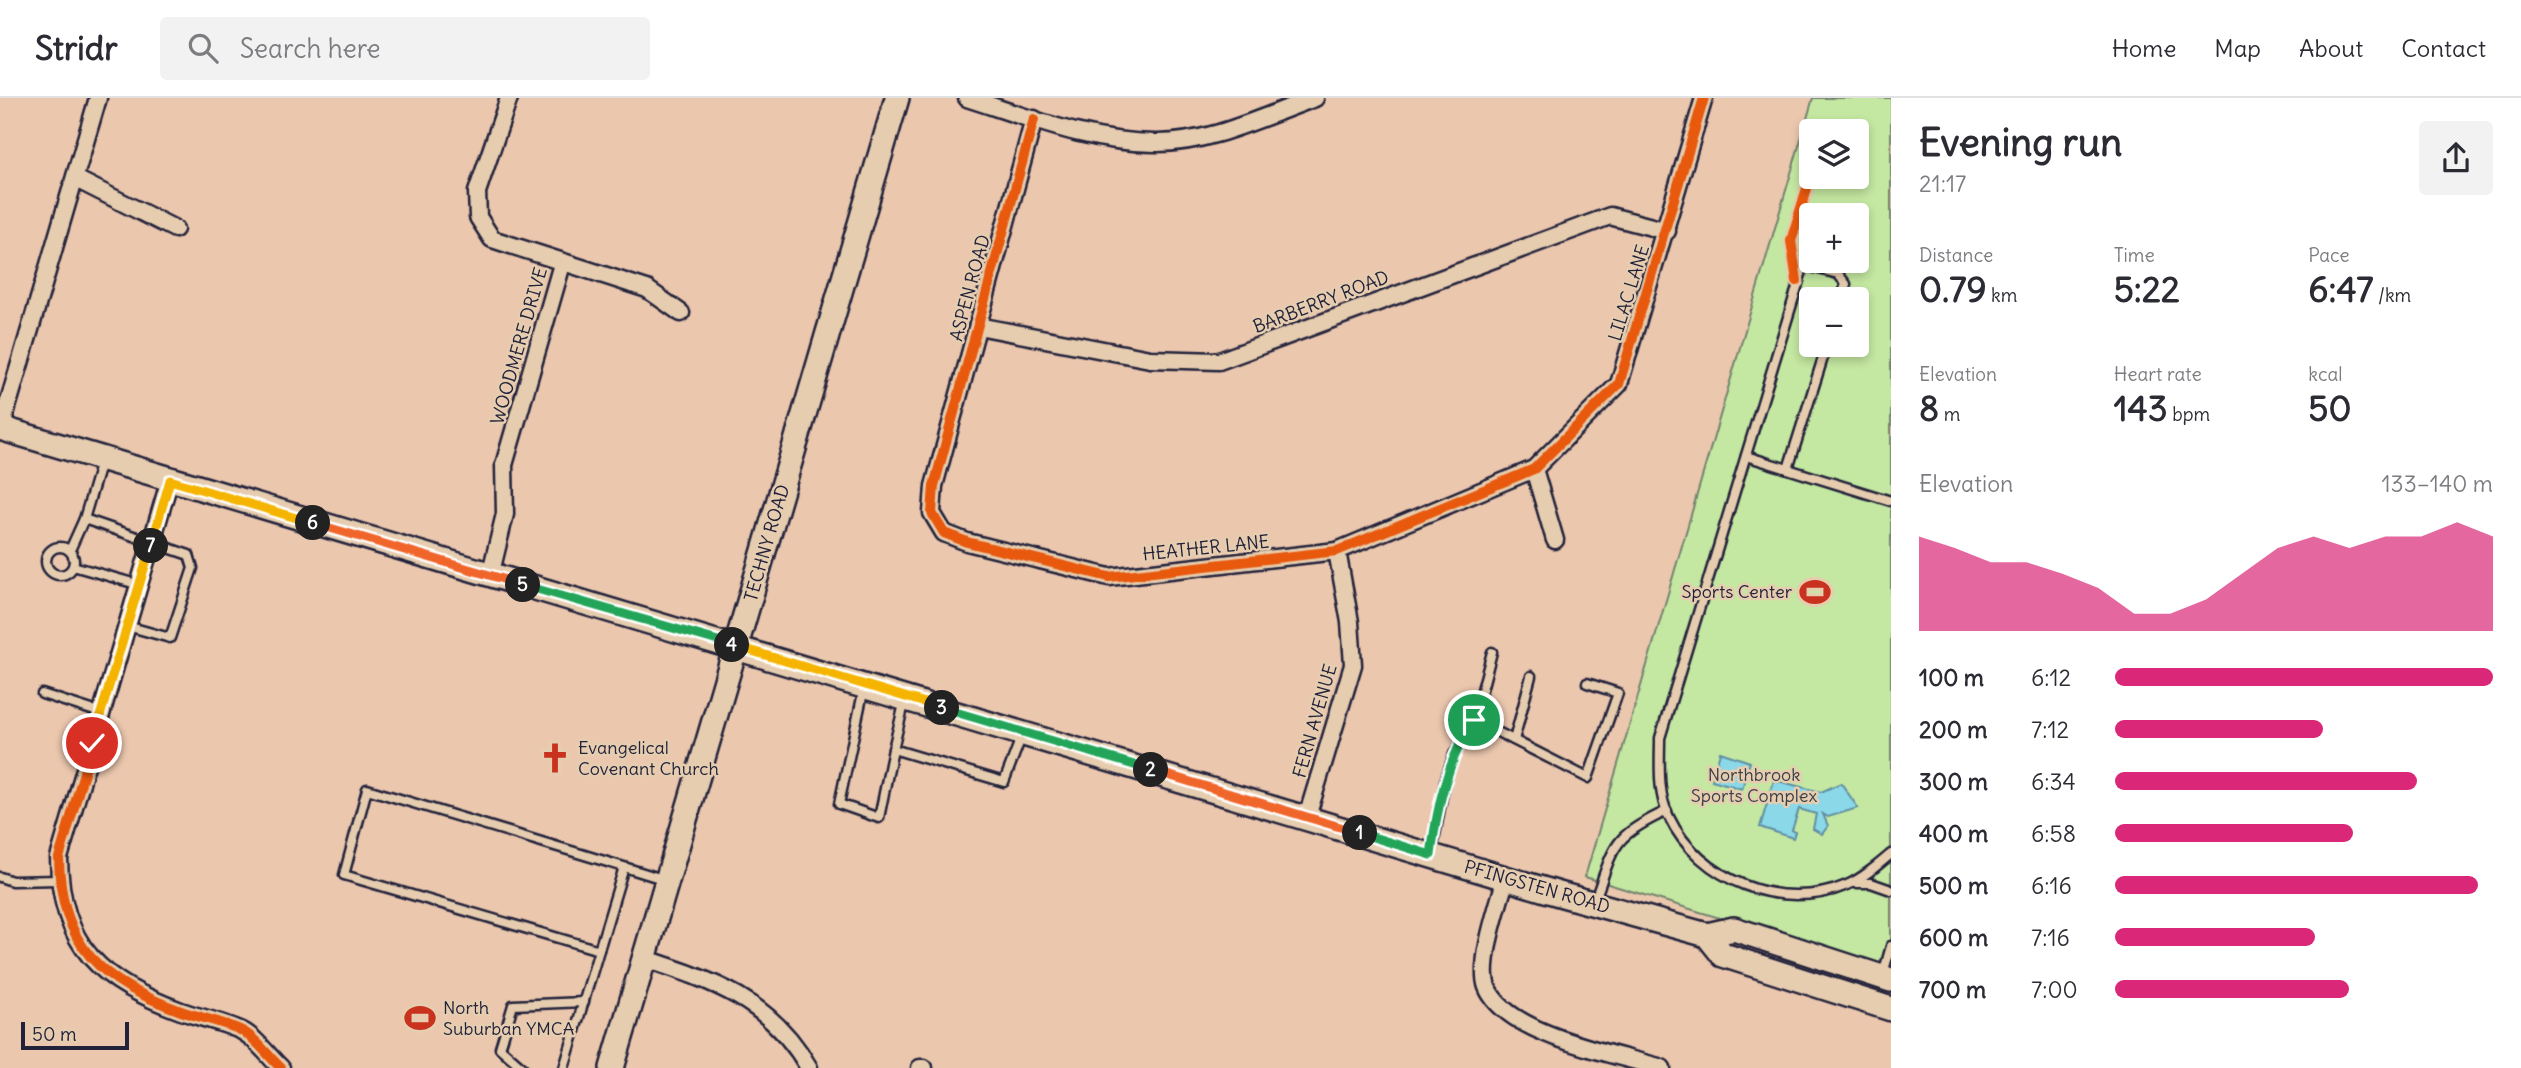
<!DOCTYPE html>
<html lang="en">
<head>
<meta charset="utf-8">
<style>
  :root { --surface:#fff; --page:#f2f2f3; --text:#2b2b33; --muted:#7c7c81; --line:#e1e1e2; --accent:#db2777 }
  body { margin:0; font-family:Delius,sans-serif; background:var(--page); color:var(--text); height:100vh; display:flex; flex-direction:column; font-size:26px; white-space:nowrap }
  * { box-sizing:border-box; margin:0 }
  p { font-size:23px; color:var(--muted) }
  .icon { flex:none; width:38px; height:38px; fill:none; stroke:currentColor; stroke-width:2; stroke-linecap:round; stroke-linejoin:round }
  .map { position:relative; flex:1; overflow:hidden }
  .details { display:flex; flex-direction:column; background:var(--surface); width:630px }
  .details>* { flex:none }
  .buttons { position:absolute; left:1799px; top:21px; display:grid; gap:14px }
  .buttons a { display:grid; place-items:center; width:70px; height:70px; border-radius:7px; background:var(--surface); box-shadow:0 4px 10px #0003; font-size:35px }
  .scale { position:absolute; left:21px; bottom:18px; width:108px; box-sizing:border-box; padding-left:7px; border:4px solid #22223b; border-top:0; font-size:19px; line-height:24px; white-space:nowrap; color:#22223b; -webkit-text-stroke:5px #e7cdaf; paint-order:stroke }
  .pin { position:absolute; display:grid; place-items:center; width:60px; height:60px; color:#fff; margin:-30px; border:4px solid #fff; border-radius:50%; box-shadow:0 2px 7px #0007 }
  .km { position:absolute; width:35px; height:35px; margin:-18px; border-radius:50%; background:#222; color:#fff; font-size:19px; line-height:35px; text-align:center }
  .round { display:grid; place-items:center; flex:none; width:74px; height:74px; border-radius:7px; background:var(--page) }
  .headline { display:flex; align-items:center; justify-content:space-between; height:119px; padding:0 28px }
  h1 { font-size:38px; font-weight:700; line-height:52px }
  .stats { display:grid; grid-template-columns:repeat(3,1fr); gap:10px; height:119px; padding:7px 28px }
  .stats div { display:grid; align-content:center }
  .stats b { font-size:35px; font-weight:700 }
  .stats small { font-size:19px; font-weight:400 }
  .stats p { font-size:19px }
  .chart { height:196px; padding:14px 28px }
  .chart p { display:flex; justify-content:space-between }
  .chart svg { width:100%; height:126px; margin-top:7px; fill:var(--accent); opacity:.7 }
  ul { padding:0 28px; list-style:none; font-size:23px }
  li { display:grid; grid-template-columns:112px 84px 1fr; align-items:center; height:52px }
  li i { height:18px; border-radius:9px; background:var(--accent) }
  header { display:flex; align-items:center; gap:42px; box-sizing:border-box; height:98px; padding:0 35px; background:var(--surface); border-bottom:2px solid var(--line) }
  header strong { font-size:33px }
  nav { display:flex; gap:38px; margin-inline-start:auto; font-size:24px }
  .search { width:490px; height:63px; background:var(--page); display:flex; align-items:center; gap:18px; box-sizing:border-box; padding:0 24px; border-radius:7px; color:var(--muted); font-size:26px }
  main { display:flex; flex:1; min-height:0 }
  .map>svg:first-child { display:block }
</style>
</head>
<body>
<header>
<strong>Stridr</strong>
<div class="search"><svg class="icon" aria-label="search" viewBox="0 0 24 24"><circle cx="10" cy="10" r="6"/><path d="M15 15l6 6"/></svg>Search here</div>
<nav><a>Home</a><a>Map</a><a>About</a><a>Contact</a></nav>
</header>
<main>
<div class="map">
<svg width="1891" height="970" viewBox="0 0 1891 970">
  <rect width="100%" height="100%" fill="#ebc7ae"/>
  <filter id="ink" filterUnits="userSpaceOnUse"><feTurbulence type="fractalNoise" baseFrequency=".0143" numOctaves="2"/><feDisplacementMap in="SourceGraphic" scale="14" xChannelSelector="R" yChannelSelector="G"/><feConvolveMatrix kernelMatrix="1 2 1 2 8 2 1 2 1" color-interpolation-filters="sRGB"/></filter>
  <g filter="url(#ink)">
    <path fill="#c4e7a1" stroke="#73846e" stroke-width="2" fill-rule="evenodd" d="M1813,0H1891V872L1585,779ZM1811,33H1857V79H1811ZM1811,117H1857V163H1811ZM1811,201H1857V247H1811Z"/>
    <g fill="#8ad8e8" stroke="#608fa3" stroke-width="2">
      <polygon points="1720,654 1750,664 1742,691 1712,682"/>
      <polygon points="1774,682 1821,694 1841,685 1858,710 1828,719 1823,716 1828,728 1822,736 1813,731 1816,716 1799,711 1792,732 1795,734 1793,740 1760,729"/>
    </g>
    <g fill="none" stroke-linecap="round" stroke-linejoin="round">
      <g stroke="#22223b" stroke-width="13">
        <g id="service">
          <path d="M1841,201L1846,186L1838,176L1807,168L1802,173L1660,640C1660,666 1657,695 1669,719C1699,782 1781,815 1847,787C1863,780 1878,767 1891,756"/>
          <polyline points="1746,358 1891,403"/>
          <polyline points="101,364 84,421 189,457 193,470 170,540 127,528"/>
          <polyline points="1788,371 1827,247"/>
          <circle cx="60" cy="463" r="14"/>
          <polyline points="70,452 84,421"/>
          <polyline points="73,468 140,487"/>
          <polyline points="864,590 839,706 879,720 893,651 1004,684 1022,637"/>
          <polyline points="42,596 101,615"/>
          <polyline points="1474,622 1588,680 1618,595 1587,585"/>
          <polyline points="1514,642 1531,578"/>
          <polyline points="893,651 905,602"/>
          <polyline points="1432,754 1445,683 1454,656 1474,622 1492,554"/>
          <polyline points="624,769 599,852 344,777 367,691 624,769 666,782"/>
          <polyline points="0,779 12,783 59,782"/>
          <polyline points="1854,785 1871,785 1891,792"/>
          <path d="M1594,804C1615,748 1610,739 1667,713"/>
          <polyline points="1883,876 1891,848"/>
          <polyline points="523,970 500,950 513,907 584,904"/>
          <polyline points="564,970 599,852"/>
        </g>
      </g>
      <g stroke="#22223b" stroke-width="21">
        <g id="minor">
          <polyline points="509,0 477,94 478,119 492,141 647,191 681,215"/>
          <path d="M967,0C1027,19 1090,45 1155,45C1209,46 1264,18 1315,0"/>
          <polyline points="1034,21 934,388 932,415 944,435 967,444 1109,479 1337,453 1534,371 1619,286 1704,0"/>
          <polyline points="76,81 175,131"/>
          <polyline points="978,228 1150,261 1219,263 1610,118 1667,133"/>
          <polyline points="1,330 98,0"/>
          <polyline points="1534,371 1555,442"/>
          <path d="M170,381L59,760C60,849 102,884 181,913C201,920 224,924 242,933C256,940 269,959 281,970"/>
          <polyline points="490,478 505,416 504,367 562,166"/>
          <polyline points="1307,719 1353,567 1350,524 1337,453"/>
          <path d="M1506,780C1499,805 1478,865 1487,889C1506,937 1616,956 1662,970"/>
          <path d="M643,860C713,883 771,902 809,970"/>
          <polyline points="920,970 924,970"/>
        </g>
      </g>
      <g stroke="#22223b" stroke-width="28">
        <g id="secondary">
          <polyline points="0,330 1559,796 1707,837 1734,831 1891,882"/>
          <polyline points="1707,837 1723,857 1891,911"/>
          <polyline points="612,970 897,0"/>
        </g>
      </g>
      <use href="#service" stroke="#e7cdaf" stroke-width="8"/>
      <use href="#minor" stroke="#e7cdaf" stroke-width="16"/>
      <use href="#secondary" stroke="#e7cdaf" stroke-width="23"/>
      <g stroke="#e7cdaf" stroke-width="15">
        <g id="cycleway">
          <polyline points="1034,21 934,388 932,415 944,435 967,444 1109,479 1337,453 1534,371 1619,286 1704,0"/>
          <polyline points="1797,183 1791,143 1811,77"/>
          <path d="M170,381L59,760C60,849 102,884 181,913C201,920 224,924 242,933C256,940 269,959 281,970"/>
        </g>
      </g>
      <use href="#cycleway" stroke="#e8590c" stroke-width="10"/>
    </g>
  </g>
  <g fill="none" stroke-linecap="round" stroke-linejoin="round" filter="url(#ink)">
    <g stroke="#fff" stroke-width="14">
      <path id="split-1" d="M1360,735L1431,757C1437,709 1447,662 1474,622"/>
    </g>
    <g stroke="#fff" stroke-width="14">
      <polyline id="split-2" points="1151,672 1360,735"/>
    </g>
    <g stroke="#fff" stroke-width="14">
      <polyline id="split-3" points="942,610 1151,672"/>
    </g>
    <g stroke="#fff" stroke-width="14">
      <polyline id="split-4" points="732,547 942,610"/>
    </g>
    <g stroke="#fff" stroke-width="14">
      <polyline id="split-5" points="523,487 732,547"/>
    </g>
    <g stroke="#fff" stroke-width="14">
      <polyline id="split-6" points="313,425 523,487"/>
    </g>
    <g stroke="#fff" stroke-width="14">
      <polyline id="split-7" points="151,448 170,382 313,425"/>
    </g>
    <g stroke="#fff" stroke-width="14">
      <polyline id="split-8" points="92,645 151,448"/>
    </g>
    <use href="#split-1" stroke="#22a559" stroke-width="9"/>
    <use href="#split-2" stroke="#f0652b" stroke-width="9"/>
    <use href="#split-3" stroke="#22a559" stroke-width="9"/>
    <use href="#split-4" stroke="#f5b400" stroke-width="9"/>
    <use href="#split-5" stroke="#22a559" stroke-width="9"/>
    <use href="#split-6" stroke="#f0652b" stroke-width="9"/>
    <use href="#split-7" stroke="#f5b400" stroke-width="9"/>
    <use href="#split-8" stroke="#f5b400" stroke-width="9"/>
  </g>
  <defs>
    <g id="stadium-bare" transform="scale(2.415)"><path d="M0-5a6.5 5 0 1 0 0 10a6.5 5 0 1 0 0-10ZM-3.5-1.8h7v3.6h-7Z" fill="#c8321e" stroke="#e7cdaf" stroke-width="2.5" paint-order="stroke"/></g>
    <g id="church-bare" transform="scale(2.415)"><path d="M-1.2-6h2.4v3.5h3.3v2.4h-3.3V6h-2.4V-.1h-3.3v-2.4h3.3Z" fill="#c8321e" stroke="#e7cdaf" stroke-width="2.5" paint-order="stroke"/></g>
  </defs>
  <g fill-rule="evenodd">
    <use href="#stadium-bare" x="1815" y="494"/>
    <use href="#church-bare" x="555" y="660"/>
    <use href="#stadium-bare" x="420" y="920"/>
  </g>
  <g text-anchor="middle" stroke-width="5" stroke-linejoin="round" paint-order="stroke">
    <g font-size="18" fill="#22223b" stroke="#e7cdaf">
      <text transform="translate(970 190) rotate(-75)" y="6">ASPEN ROAD</text>
      <text transform="translate(1629 195) rotate(-73)" y="6">LILAC LANE</text>
      <text transform="translate(1321 204) rotate(-21)" y="6">BARBERRY ROAD</text>
      <text transform="translate(519 248) rotate(-74)" y="6">WOODMERE DRIVE</text>
      <text transform="translate(767 445) rotate(-74)" y="6">TECHNY ROAD</text>
      <text transform="translate(1206 450) rotate(-6)" y="6">HEATHER LANE</text>
      <text transform="translate(1315 623) rotate(-74)" y="6">FERN AVENUE</text>
      <text transform="translate(1537 789) rotate(16)" y="6">PFINGSTEN ROAD</text>
    </g>
    <g font-size="18" fill="#22223b" stroke="#e7cdaf" text-anchor="start">
      <text x="1792" y="500" text-anchor="end">Sports Center</text>
      <text x="578" y="656">Evangelical<tspan x="578" dy="21">Covenant Church</tspan></text>
      <text x="443" y="916">North<tspan x="443" dy="21">Suburban YMCA</tspan></text>
    </g>
    <g font-size="18" fill="#3a404a" stroke="#e7cdaf">
      <text x="1754" y="683">Northbrook<tspan x="1754" dy="21">Sports Complex</tspan></text>
    </g>
  </g>
</svg>
<div class="buttons">
<a><svg class="icon" aria-label="layers" viewBox="0 0 24 24"><path d="M12 4l9 5-9 5-9-5zM3 14l9 5 9-5"/></svg></a>
<a>+</a>
<a>−</a>
</div>
<div class="scale">50 m</div>
<div class="pin" style="left:1474px;top:622px;background:#1e9e55"><svg class="icon" aria-label="arrive" viewBox="0 0 24 24"><path d="M6 21V4h12l-3 4 3 4H6"/></svg></div>
<div class="pin" style="left:92px;top:645px;background:#d93025"><svg class="icon" aria-label="check" viewBox="0 0 24 24"><path d="M5 12l5 5 9-10"/></svg></div>
<b class="km" style="left:1360px;top:735px">1</b>
<b class="km" style="left:1151px;top:672px">2</b>
<b class="km" style="left:942px;top:610px">3</b>
<b class="km" style="left:732px;top:547px">4</b>
<b class="km" style="left:523px;top:487px">5</b>
<b class="km" style="left:313px;top:425px">6</b>
<b class="km" style="left:151px;top:448px">7</b>
</div>
<section class="details">
<div class="headline"><div><h1>Evening run</h1><p>21:17</p></div><a class="round"><svg class="icon" aria-label="share" viewBox="0 0 24 24"><path d="M12 15V3M7 8l5-5 5 5M5 13v7h14v-7"/></svg></a></div>
<div class="stats">
<div><p>Distance</p><b>0.79<small> km</small></b></div>
<div><p>Time</p><b>5:22</b></div>
<div><p>Pace</p><b>6:47<small> /km</small></b></div>
</div>
<div class="stats">
<div><p>Elevation</p><b>8<small> m</small></b></div>
<div><p>Heart rate</p><b>143<small> bpm</small></b></div>
<div><p>kcal</p><b>50</b></div>
</div>
<div class="chart"><p><span>Elevation</span>133–140 m</p>
<svg viewBox="0 0 160 44" preserveAspectRatio="none"><path d="M0 44V11L10 15L20 20L30 20L40 24L50 29L60 38L70 38L80 33L90 24L100 15L110 11L120 15L130 11L140 11L150 6L160 11V44z"/></svg>
</div>
<ul>
<li><b>100 m</b>6:12<i style="width:100%"></i></li>
<li><b>200 m</b>7:12<i style="width:55%"></i></li>
<li><b>300 m</b>6:34<i style="width:80%"></i></li>
<li><b>400 m</b>6:58<i style="width:63%"></i></li>
<li><b>500 m</b>6:16<i style="width:96%"></i></li>
<li><b>600 m</b>7:16<i style="width:53%"></i></li>
<li><b>700 m</b>7:00<i style="width:62%"></i></li>
</ul>
</section>
</main>
</body>
</html>
